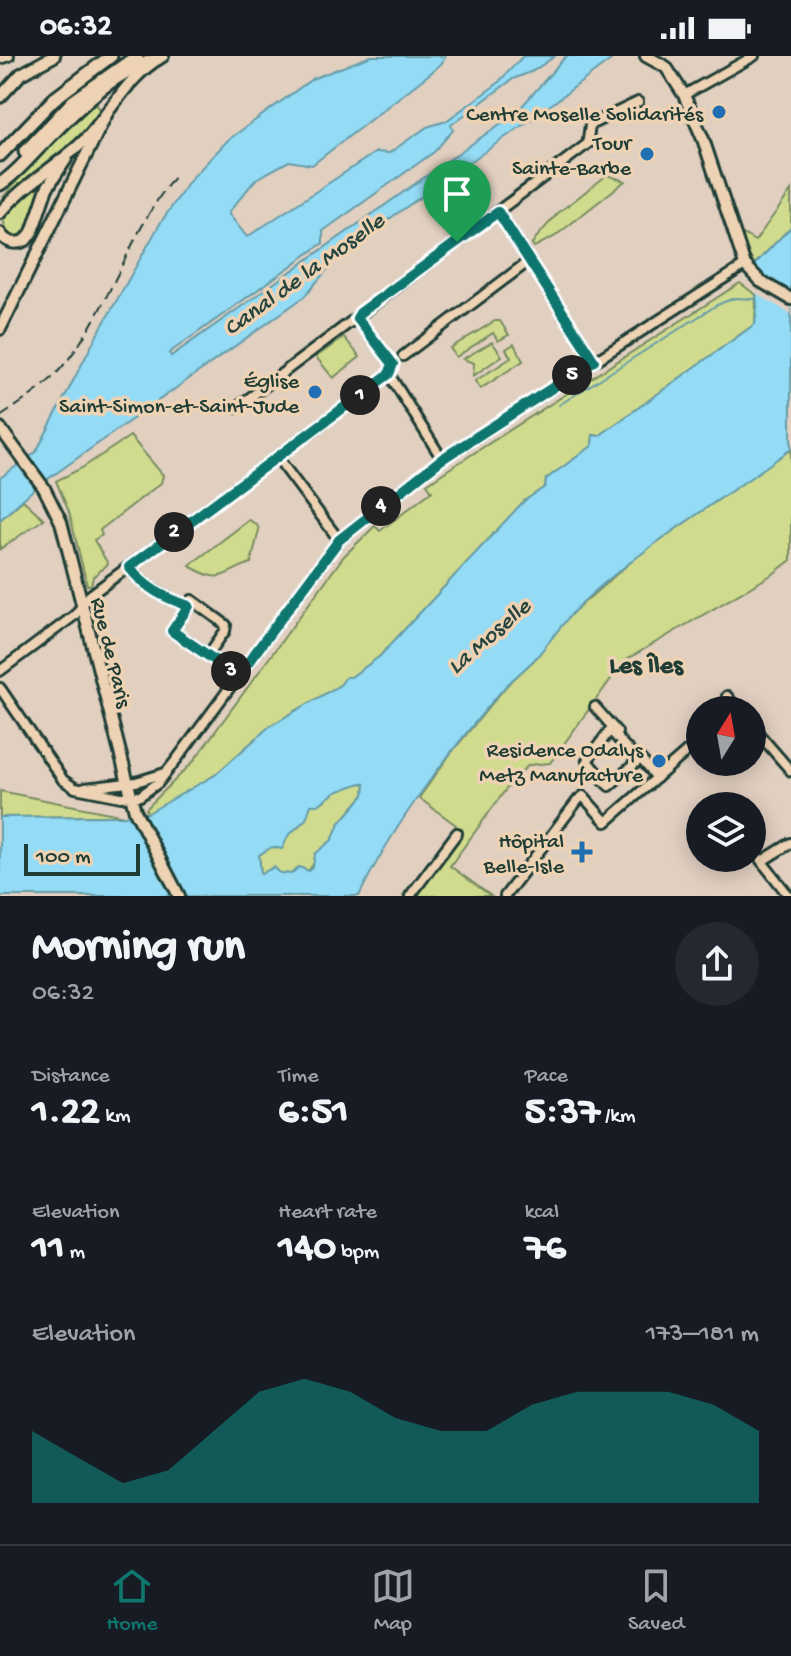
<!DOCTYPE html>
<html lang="en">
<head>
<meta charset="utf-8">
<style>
  :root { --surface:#171b24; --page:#242831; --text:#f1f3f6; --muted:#9ea1a6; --line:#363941; --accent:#0f766e }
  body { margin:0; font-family:"Gochi Hand",sans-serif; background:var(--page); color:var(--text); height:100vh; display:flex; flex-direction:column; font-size:30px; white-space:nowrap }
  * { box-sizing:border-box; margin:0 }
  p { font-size:26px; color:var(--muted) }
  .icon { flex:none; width:44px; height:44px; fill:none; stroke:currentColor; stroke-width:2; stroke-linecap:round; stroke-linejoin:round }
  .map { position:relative; height:840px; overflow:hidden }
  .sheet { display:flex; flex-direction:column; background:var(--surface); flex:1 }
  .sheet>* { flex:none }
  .needle { width:52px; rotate:11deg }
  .controls { position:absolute; left:686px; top:640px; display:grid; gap:16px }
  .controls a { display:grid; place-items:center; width:80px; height:80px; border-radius:50%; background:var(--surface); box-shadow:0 4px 20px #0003; font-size:40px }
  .scale { position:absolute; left:24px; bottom:20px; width:116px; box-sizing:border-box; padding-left:8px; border:4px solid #1f3d34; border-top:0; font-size:22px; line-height:28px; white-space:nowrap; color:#1f3d34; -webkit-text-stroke:6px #eed2b4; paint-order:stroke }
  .pin { position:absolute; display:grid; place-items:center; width:68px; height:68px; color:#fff; margin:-82px -34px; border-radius:50% 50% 50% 0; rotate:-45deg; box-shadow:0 0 8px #0007 }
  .pin .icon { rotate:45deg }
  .km { position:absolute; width:40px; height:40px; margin:-20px; border-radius:50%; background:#222; color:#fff; font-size:22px; line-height:40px; text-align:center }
  .round { display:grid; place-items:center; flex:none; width:84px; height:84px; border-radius:42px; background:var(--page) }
  .headline { display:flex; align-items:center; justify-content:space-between; height:136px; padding:0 32px }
  h1 { font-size:44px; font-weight:700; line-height:60px }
  .metrics { display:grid; grid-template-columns:repeat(3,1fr); gap:12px; height:136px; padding:8px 32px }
  .metrics div { display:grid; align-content:center }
  .metrics b { font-size:40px; font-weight:700 }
  .metrics small { font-size:22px; font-weight:400 }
  .metrics p { font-size:22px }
  .chart { height:224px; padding:16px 32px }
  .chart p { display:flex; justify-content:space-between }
  .chart svg { width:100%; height:144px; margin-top:8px; fill:var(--accent); opacity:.7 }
  .status { display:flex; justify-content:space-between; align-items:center; height:56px; padding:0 40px; background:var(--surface); direction:ltr }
  .status svg { height:22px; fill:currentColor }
  .tabs { display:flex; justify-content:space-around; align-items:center; height:112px; border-top:2px solid var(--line); background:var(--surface); font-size:22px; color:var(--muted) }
  .tabs a { display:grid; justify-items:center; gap:4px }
  .tabs .active { color:var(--accent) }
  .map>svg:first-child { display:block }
</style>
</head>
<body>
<div class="status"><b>06:32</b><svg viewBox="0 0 49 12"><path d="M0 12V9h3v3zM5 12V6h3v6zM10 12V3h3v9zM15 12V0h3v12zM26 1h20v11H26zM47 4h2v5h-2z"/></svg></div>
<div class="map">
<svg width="791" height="840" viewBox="0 0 791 840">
  <rect width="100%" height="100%" fill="#e1cfc0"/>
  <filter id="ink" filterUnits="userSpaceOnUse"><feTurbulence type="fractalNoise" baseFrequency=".0125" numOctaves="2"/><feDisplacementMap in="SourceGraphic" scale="16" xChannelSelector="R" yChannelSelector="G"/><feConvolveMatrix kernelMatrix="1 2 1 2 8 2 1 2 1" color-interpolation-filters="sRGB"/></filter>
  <g filter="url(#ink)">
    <g fill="#d0db8e" stroke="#788c61" stroke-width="2">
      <path d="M95,47L101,54L77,85L0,152V145C29,108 59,77 95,47Z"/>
      <polygon points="57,110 39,138 26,176 16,181 7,178 2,159"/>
      <polygon points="607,119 625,125 554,181 534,191 532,188 535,183 558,157"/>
      <polygon points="791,135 791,171 755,208 748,198 741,177 755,185"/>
      <polygon points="740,227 756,239 755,268 599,380 593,379 592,390 546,423 545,431 524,445 379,601 340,629 270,670 215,719 148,758 146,753 192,707 344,500 375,470 380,475 432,435 427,428 449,413"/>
      <polygon points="495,265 500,265 509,279 498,285 493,277 456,301 450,292"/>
      <polygon points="344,281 360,301 333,322 316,301"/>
      <polygon points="492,286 502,300 473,320 474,307 463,303"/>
      <polygon points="514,288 523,305 480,333 475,325 511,302 506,293"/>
      <polygon points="130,380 163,419 161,427 100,474 102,479 94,484 108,508 93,521 91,529 87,529 69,456 56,425 82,412"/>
      <polygon points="791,393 791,504 773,518 624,605 550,707 529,709 515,721 450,810 491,840 403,840 437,798 447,801 458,784 450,778 456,769 419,742 451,697 507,629 534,604 565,563 641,497"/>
      <polygon points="23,444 44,463 0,493 0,464"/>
      <path d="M249,464L257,469L259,474L251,507C219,518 224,529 191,511L190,509Z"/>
      <polygon points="360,727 365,728 364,739 339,768 332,784 308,815 299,811 291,818 280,817 277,814 261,818 259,799 299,770 311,749 318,749 336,735"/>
      <polygon points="0,735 124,760 0,761"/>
    </g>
    <g fill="#94dbf5" stroke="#659ca8" stroke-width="2" fill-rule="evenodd">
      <polygon points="371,0 445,0 442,7 432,16 312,109 289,105 256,123 228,157 247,181 376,96 389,97 427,71 446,65 497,28 523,0 555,0 533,15 513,23 451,69 453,74 434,96 323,175 323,187 169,297 171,300 517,56 566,0 616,0 544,54 341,197 304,241 34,433 0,464 0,422 36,396 96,281 161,166 192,122 228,84 312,23"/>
      <path d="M791,171V393C726,441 656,482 595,535C570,556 555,579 535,603C525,613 514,622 504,632C450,695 395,765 359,840H0V761L124,760L148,757L215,719L270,670L340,629L346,621H351L379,601L524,445L545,431L546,423L592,390L593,379L599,380L755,268L757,251L755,208ZM360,727L365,728L364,739L339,768L332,784L315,798L313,811L309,815L299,811L291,818L280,817L274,811L261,818L259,799L272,791L282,793L288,780L306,763L311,749H318L336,736Z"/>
    </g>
    <g fill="#e1cfc0">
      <polygon points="753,208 763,219 791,236 791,258 752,235 751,211"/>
      <polygon points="143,755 187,840 171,840 129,760"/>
    </g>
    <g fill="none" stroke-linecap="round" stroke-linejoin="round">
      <polyline stroke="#659ca8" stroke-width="2" points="559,349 717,249 734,242 756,243"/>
      <g stroke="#1f3d34" stroke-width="14">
        <g id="minor">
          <polyline points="0,3 9,0"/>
          <polyline points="684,39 754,0"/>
          <polyline points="498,156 594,305"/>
          <polyline points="357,262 393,308 389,318"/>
          <polyline points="403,300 529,205"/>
          <polyline points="389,318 442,403 440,405"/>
          <polyline points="236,352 590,86 588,83 590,69 638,46"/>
          <polyline points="277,401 339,484"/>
          <path d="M129,511C145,532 163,541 189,550L192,544L226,569L225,575L208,599L172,575L189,550"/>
          <polyline points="208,599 238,620"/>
          <polyline points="0,615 75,559 89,540 389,318"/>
          <polyline points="0,632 63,724 75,732 121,741 140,740 158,727 177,703 339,484 442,403 745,209"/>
          <polyline points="727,640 738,654"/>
          <polyline points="595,651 617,676"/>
          <polyline points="752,670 791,715"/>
          <polygon points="610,674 638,705 609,730 587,705"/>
          <polyline points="639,701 657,722"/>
          <polyline points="85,732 136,726 165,717"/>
          <polyline points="752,793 789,840"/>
          <polyline points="762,805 791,787"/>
          <polyline points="410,840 457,777"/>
          <polyline points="505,840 578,744 583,740 606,766 700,684"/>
        </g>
      </g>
      <g stroke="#1f3d34" stroke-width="16">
        <g id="major">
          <polyline points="646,0 666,11 684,39 703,83 745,209 760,225 791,243"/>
          <polyline points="0,41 21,18 54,0"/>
          <path d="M0,157C21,132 46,117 70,97C107,69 120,24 163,0"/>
          <path d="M0,177C6,187 16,189 26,184L32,176L47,132L66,103"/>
          <polyline points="0,273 108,55"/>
          <polyline points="0,372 44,432 61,466 135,755 179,840"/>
        </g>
      </g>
      <g stroke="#1f3d34" stroke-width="17">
        <g id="highway">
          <polyline points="25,96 73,45 137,0"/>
          <polyline points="0,99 54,43 111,0"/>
          <path d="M0,128C14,119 22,109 33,98C67,63 109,16 157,3"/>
        </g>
      </g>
      <use href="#minor" stroke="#eed2b4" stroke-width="8"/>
      <use href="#major" stroke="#eed2b4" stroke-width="10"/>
      <use href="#highway" stroke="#eed2b4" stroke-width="11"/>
      <path stroke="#1f3d34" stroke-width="2" stroke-dasharray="12 6" stroke-linecap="butt" d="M0,361C19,348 38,336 54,320C106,266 127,178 175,120"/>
    </g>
  </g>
  <g fill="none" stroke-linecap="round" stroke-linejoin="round" filter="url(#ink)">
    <g stroke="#fff" stroke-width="16">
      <path id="route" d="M498,156L594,305L442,403L339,484L238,620L172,575L189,550C163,541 145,532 129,511L389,318L393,308L357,262L360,257Z"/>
    </g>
    <use href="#route" stroke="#0f766e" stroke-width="10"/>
  </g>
  <g fill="#1f6fb2" stroke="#eed2b4" stroke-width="3">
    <circle cx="719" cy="56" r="8"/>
    <circle cx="647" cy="98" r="8"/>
    <circle cx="315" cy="336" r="8"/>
    <circle cx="659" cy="705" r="8"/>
    <path d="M578 784h8v8h8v8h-8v8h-8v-8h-8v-8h8z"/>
  </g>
  <g text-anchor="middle" stroke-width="7" stroke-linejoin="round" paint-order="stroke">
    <g font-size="22" fill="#1f3d34" stroke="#eed2b4" text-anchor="end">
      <text x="703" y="64">Centre Moselle Solidarités</text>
      <text x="631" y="93">Tour<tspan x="631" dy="25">Sainte-Barbe</tspan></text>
      <text x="299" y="331">Église<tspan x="299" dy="25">Saint-Simon-et-Saint-Jude</tspan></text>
      <text x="643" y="700">Residence Odalys<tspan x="643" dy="25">Metz Manufacture</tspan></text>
      <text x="564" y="791">Hôpital<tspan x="564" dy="25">Belle-Isle</tspan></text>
    </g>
    <g font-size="22" fill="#1f3d34" stroke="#eed2b4">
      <text transform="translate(113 596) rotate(76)" y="8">Rue de Paris</text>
    </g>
    <g font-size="24" font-style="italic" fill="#25453e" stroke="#eed2b4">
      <text transform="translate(303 217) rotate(-36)" y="8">Canal de la Moselle</text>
      <text transform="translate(488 579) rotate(-41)" y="8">La Moselle</text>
    </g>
    <g font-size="26" font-weight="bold" fill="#1f3d34" stroke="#eed2b4">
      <text x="646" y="616">Les Îles</text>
    </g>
  </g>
</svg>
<div class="controls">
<a><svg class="needle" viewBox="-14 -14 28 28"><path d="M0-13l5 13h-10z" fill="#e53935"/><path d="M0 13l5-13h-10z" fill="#9ea1a6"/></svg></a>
<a><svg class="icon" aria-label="layers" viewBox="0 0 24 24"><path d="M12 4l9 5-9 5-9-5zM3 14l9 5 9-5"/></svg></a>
</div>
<div class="scale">100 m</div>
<div class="pin" style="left:457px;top:186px;background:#1e9e55"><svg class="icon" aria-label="arrive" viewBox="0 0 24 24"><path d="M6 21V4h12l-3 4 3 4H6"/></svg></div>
<b class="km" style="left:360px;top:339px">1</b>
<b class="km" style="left:174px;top:476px">2</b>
<b class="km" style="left:231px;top:615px">3</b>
<b class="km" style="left:381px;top:450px">4</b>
<b class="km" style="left:572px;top:319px">5</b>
</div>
<section class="sheet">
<div class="headline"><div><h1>Morning run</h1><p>06:32</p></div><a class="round"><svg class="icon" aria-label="share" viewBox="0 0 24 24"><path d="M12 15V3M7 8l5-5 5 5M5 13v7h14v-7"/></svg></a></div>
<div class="metrics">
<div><p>Distance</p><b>1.22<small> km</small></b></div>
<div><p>Time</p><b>6:51</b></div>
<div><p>Pace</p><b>5:37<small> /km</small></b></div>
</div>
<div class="metrics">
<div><p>Elevation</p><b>11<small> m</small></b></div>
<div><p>Heart rate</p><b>140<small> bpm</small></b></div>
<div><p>kcal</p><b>76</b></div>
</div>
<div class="chart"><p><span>Elevation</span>173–181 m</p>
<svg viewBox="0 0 160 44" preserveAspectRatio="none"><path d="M0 44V22L10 30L20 38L30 34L40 22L50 10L60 6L70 10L80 18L90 22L100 22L110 14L120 10L130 10L140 10L150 14L160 22V44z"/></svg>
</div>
</section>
<nav class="tabs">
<a class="active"><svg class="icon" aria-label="home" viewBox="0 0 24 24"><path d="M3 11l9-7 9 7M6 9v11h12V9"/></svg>Home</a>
<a><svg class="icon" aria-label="map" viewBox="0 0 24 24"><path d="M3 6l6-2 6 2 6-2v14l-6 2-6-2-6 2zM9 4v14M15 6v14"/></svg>Map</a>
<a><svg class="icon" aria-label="saved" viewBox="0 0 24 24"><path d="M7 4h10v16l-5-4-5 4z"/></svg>Saved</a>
</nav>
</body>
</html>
